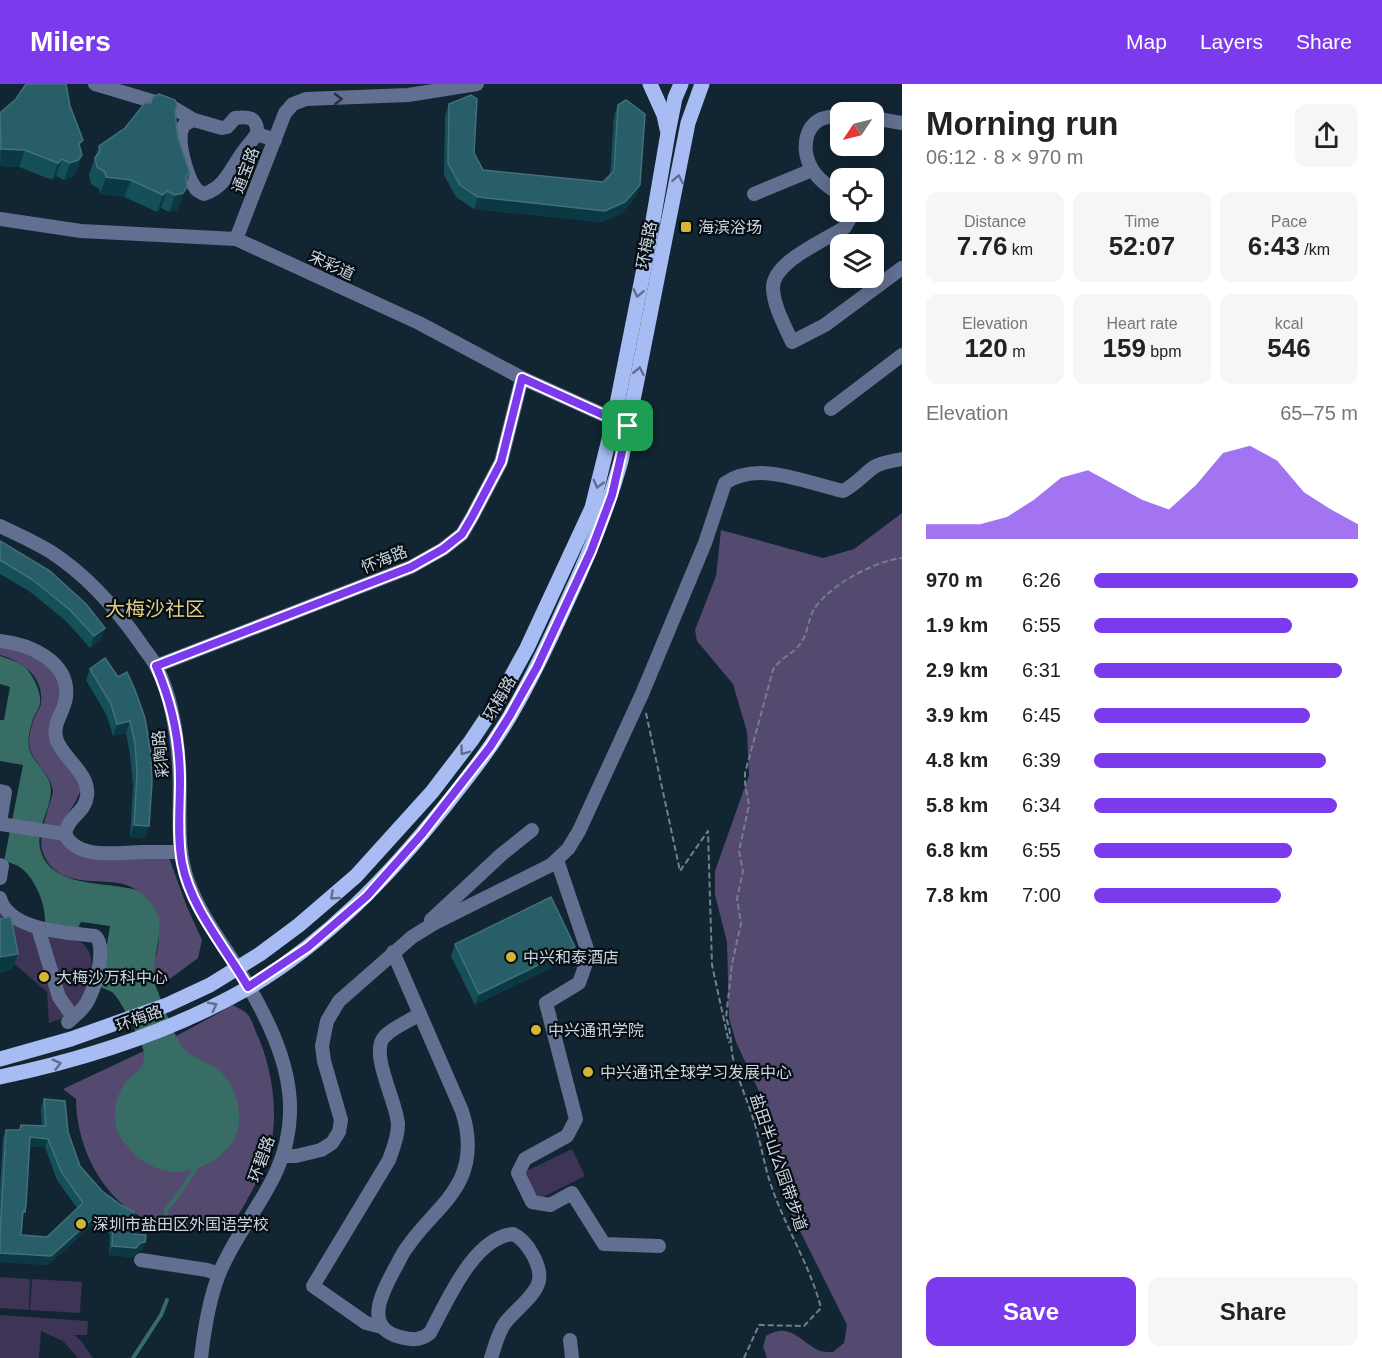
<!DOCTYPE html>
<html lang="en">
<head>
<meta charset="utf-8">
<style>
  :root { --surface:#fff; --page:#f6f6f6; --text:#222; --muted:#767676; --accent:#7c3aed }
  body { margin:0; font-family:Arial,"Noto Sans SC",sans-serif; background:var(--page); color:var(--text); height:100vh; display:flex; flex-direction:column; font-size:22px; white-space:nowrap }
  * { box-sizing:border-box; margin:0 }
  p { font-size:20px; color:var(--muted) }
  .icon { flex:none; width:33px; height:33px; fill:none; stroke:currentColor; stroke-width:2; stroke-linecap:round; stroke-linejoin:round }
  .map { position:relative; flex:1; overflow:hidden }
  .details { display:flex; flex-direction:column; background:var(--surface); width:480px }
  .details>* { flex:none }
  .needle { width:39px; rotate:235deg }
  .controls { position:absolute; left:830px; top:18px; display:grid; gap:12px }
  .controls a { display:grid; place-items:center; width:54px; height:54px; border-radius:12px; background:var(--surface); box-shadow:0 3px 15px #0003; font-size:30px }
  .pin { position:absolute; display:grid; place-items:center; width:51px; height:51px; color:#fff; margin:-26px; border-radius:12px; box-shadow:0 3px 9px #0006 }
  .round { display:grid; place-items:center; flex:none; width:63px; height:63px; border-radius:12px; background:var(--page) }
  .summary { display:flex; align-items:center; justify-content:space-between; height:102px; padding:0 24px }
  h1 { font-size:33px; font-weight:700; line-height:45px }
  .figures { display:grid; grid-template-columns:repeat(3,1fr); gap:9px; height:102px; padding:6px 24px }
  .figures div { display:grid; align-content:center; border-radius:12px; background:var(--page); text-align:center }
  .figures b { font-size:26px; font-weight:700 }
  .figures small { font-size:16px; font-weight:400 }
  .figures p { font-size:16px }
  .chart { height:168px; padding:12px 24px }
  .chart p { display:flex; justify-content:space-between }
  .chart svg { width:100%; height:108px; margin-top:6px; fill:var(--accent); opacity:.7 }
  .action { display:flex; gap:12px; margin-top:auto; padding:12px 24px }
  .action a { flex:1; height:69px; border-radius:12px; background:var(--accent); color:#fff; font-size:24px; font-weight:700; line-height:69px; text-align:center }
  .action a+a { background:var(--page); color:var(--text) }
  ul { padding:0 24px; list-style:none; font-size:20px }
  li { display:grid; grid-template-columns:96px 72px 1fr; align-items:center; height:45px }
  li i { height:15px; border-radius:8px; background:var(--accent) }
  header { display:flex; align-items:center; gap:36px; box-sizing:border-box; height:84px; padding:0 30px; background:var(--accent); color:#fff }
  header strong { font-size:28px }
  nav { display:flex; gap:33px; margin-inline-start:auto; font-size:21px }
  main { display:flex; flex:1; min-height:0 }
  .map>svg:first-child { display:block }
</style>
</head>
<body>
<header>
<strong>Milers</strong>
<nav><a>Map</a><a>Layers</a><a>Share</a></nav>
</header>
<main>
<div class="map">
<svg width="902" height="1274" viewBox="0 0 902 1274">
  <rect width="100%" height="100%" fill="#122532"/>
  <g fill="#3e3455">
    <path d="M0,827L33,847L81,858C103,875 85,909 75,930L49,939L47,908L3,870L0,858Z"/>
    <polygon points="572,1065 585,1092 535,1117 522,1089"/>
    <polygon points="0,1193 30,1195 29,1226 0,1224"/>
    <polygon points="32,1195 82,1198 80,1229 30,1226"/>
    <polygon points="0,1231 88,1237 87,1251 74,1251 81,1257 93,1274 78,1274 63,1257 41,1247 39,1274 0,1274"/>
  </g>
  <g fill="#54496e">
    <path d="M902,429V1274H767L763,1263L766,1252C790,1238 798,1256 818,1266C822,1268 828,1268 833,1268L844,1259L847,1241L788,1123L779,1090L778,1060L771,1033L736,958L729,934L727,858L715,811V787L749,691L747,648L733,600L697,557L695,546L716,492L721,446L823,474L854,465Z"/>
    <path d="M0,561L21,563L49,580L63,603L53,631L78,692L81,706L76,717L67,731L66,762L168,771L187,823L202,856L198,874L167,897L157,899L153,893L151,884C158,871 160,858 158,843C157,832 152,823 145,815C142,812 139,807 135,805C109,788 57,812 42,766C38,752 49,723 53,708C51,688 30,678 29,659C29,651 32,639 35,632C37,628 41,623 41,619C44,592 22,577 0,571Z"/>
    <path d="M233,921C238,924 245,927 248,931C252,936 254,943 256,948C272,982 280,1032 269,1068C264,1084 256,1100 248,1114C243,1123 236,1138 226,1143C214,1150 199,1146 186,1144C174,1143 161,1141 150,1137C103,1118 76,1063 76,1015L63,1005L182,949Z"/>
  </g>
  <path fill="#376d65" d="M0,572C8,575 18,577 25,583C33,591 42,609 40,620C39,624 36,629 34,632C31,641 27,655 29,664C33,680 51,689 51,707C50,727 36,745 40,764C48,800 93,798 121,803C126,804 134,804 138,807C143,810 154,821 156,827C166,846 151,875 154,898C160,912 175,956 184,965C191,972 202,976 211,981C231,992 241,1017 239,1039C236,1072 191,1095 162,1086C145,1081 134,1071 123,1057C110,1041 114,1013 126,998C130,992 139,988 142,982C144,979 144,971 144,968C142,958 120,914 112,908C109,906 104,905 100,903L110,842L81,838L77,846L45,839C46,821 35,792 18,782C14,780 9,778 4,777L23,681L0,677V636H4L10,603L0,600Z"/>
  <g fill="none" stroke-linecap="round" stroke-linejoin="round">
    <g stroke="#376d65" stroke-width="4">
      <polyline points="165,1137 166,1126 178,1111 196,1084"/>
      <polyline points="133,1274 161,1231 167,1216"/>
    </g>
    <g stroke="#72808b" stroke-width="2" stroke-dasharray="6 3" stroke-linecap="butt">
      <polyline points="646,629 680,787 708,747 712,881 729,959"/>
      <path d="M744,1274L759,1241L804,1242L821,1224C810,1181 785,1143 771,1101C765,1084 762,1065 757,1048C751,1024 740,1002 734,979C730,964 732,948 726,934L732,880L741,839L737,815L743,787L739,767L749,721L745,699V689L773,586C780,573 795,570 802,557C808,548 808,536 813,527C827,502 875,477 902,474"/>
    </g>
    <g stroke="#626f90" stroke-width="14">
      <polyline points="95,0 172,23 194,36"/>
      <path d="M840,31C834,32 827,33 821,35C803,44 802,69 812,85C818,96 831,104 840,111"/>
      <polyline points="873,34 902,39"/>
      <path d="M257,50C253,55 249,60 245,65C231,83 227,102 204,110C202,109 197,106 196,105C187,93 174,52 185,40C188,38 191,37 194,36L222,44L227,43L235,34C250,32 258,34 257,50L275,56"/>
      <polyline points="754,110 812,86"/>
      <path d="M850,128V134L845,143C825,157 771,178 773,205C774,223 785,242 792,258L825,241L902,184"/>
      <polyline points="0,135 81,147 236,155 419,239 522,294 624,340"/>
      <polyline points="236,155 285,29 293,20 306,15 408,11 477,0"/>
      <polyline points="831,325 902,271"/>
      <path d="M0,442C17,450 35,458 51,468C88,492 116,524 141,560C146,568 153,575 157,584C172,614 177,649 179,681C182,721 174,762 189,800C200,830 220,856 237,883C263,925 292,978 290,1030C288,1097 242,1133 219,1190C209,1216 204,1247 201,1274"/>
      <path d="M0,557C29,560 70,577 66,613C64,629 51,640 57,657C65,676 90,690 87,712C85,729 68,732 65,750L0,740"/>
      <polyline points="156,582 411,483 443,465 462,450 472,433 501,378 522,294"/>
      <polyline points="0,707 5,708 0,739"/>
      <path d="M65,750C77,777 120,768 143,768C156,768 168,768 181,768"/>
      <polyline points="557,776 589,871 579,899 546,919 576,1035 567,1052 525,1075 518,1089 532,1118 550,1121 572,1109 604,1160 659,1162"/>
      <polyline points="0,781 2,782 0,794"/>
      <path d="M0,814C9,847 67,848 95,852C107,861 96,900 90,912C86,923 77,930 68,938"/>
      <polyline points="431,836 502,770 532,746"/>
      <polyline points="38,844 59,913 73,933"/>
      <path d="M393,868L462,1027C469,1049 471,1072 461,1094C449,1120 424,1138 408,1162C402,1169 399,1178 394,1186C382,1209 363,1243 400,1253C412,1256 419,1257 430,1249C447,1218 473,1154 513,1150C527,1156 544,1184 538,1200C532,1215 514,1227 505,1239C498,1249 495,1262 491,1274"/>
      <path d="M283,1072H296L321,1066L332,1059L339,1048L341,1036L324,977L322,962L327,937L339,917L412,853L433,840L551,781L568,765L579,747L642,610L705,459L725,399C759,376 806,399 843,407C855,401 863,391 874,383C882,378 892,377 902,375"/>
      <polyline points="141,1176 207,1186 219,1190"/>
      <path d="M382,1243L366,1239L313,1202L389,1076C393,1065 398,1053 398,1041C398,1020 368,968 385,952C394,943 409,937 420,930"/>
      <polyline points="570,1256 572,1274"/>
    </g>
    <g stroke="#a7bcf3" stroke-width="15">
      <polyline points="650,0 664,31 667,45"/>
      <polyline points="0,975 71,955 167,921 210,901 260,870 299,841 356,792 432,708 471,657 499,615 527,564 592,424 614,335 650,154 668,49 675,14 681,0"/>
      <path d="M0,993C86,975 171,948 248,904C326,858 389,792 445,722C468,693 491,664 510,632C531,596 549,558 566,520C588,473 607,427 621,377L688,39L702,0"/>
    </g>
  </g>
  <g fill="#155059" fill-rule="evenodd">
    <polygon points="16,15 70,22 82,71 76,88 72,93 64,96 56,92 52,96 19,83 0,82 0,29"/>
    <polygon points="449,20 483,86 603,98 610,91 614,32 618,21 640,101 636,112 621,130 601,138 474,125 456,113 444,91 445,31"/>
    <polygon points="175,28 178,54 190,89 180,120 177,126 169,128 161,124 157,128 124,113 100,110 99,105 91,100 89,91 99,62"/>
    <polygon points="0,457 101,556 90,564 66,537 29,507 0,490"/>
    <polygon points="90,585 118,593 127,588 145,754 130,753 133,701 130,671 126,649 113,652 107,632 86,596"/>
    <polygon points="455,860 571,874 475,921 451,872"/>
    <path d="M44,1015L68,1048L80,1082L133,1150L142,1167L137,1168L133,1173L109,1171L110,1150L94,1139L48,1181L0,1178V1104L3,1054L6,1046H19L21,1041L42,1042L41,1024ZM29,1062L45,1063L57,1096L77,1124L47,1153L21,1151Z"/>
  </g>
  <g fill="#0b3943">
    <polygon points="1,65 25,66 19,83 0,82"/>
    <polygon points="82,71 76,88 72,93 64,96 70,79"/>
    <polygon points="62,75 56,92 52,96 58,79"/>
    <polygon points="106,93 131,96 124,113 100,110"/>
    <polygon points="640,101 636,112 621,130 601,138 474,125 478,113"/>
    <polygon points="187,103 180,120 177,126 169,128 175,111"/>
    <polygon points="167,107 161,124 157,128 163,111"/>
    <polygon points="105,544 101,556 90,564 94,552"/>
    <polygon points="130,637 126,649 113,652 117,640"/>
    <polygon points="134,741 149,742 145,754 130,753"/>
    <polygon points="575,863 571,874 475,921 479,910"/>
    <polygon points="18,870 12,886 0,889 0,873"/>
    <polygon points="30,1053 48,1055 45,1063 27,1062"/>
    <polygon points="97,1131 94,1139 48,1181 0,1178 0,1169 51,1172"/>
    <polygon points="145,1158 142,1167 137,1168 133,1173 109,1171 112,1162"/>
  </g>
  <g fill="#285e67" stroke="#42717a" stroke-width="1.5" fill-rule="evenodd">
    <polygon points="26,0 66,0 70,22 83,56 79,60 82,71 78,76 70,79 62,75 58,79 25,66 1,65 0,29 16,15"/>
    <polygon points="159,10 175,16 177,21 175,28 178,54 190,89 186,92 187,103 183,109 175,111 167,107 163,111 131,96 106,93 105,88 97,83 95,74 100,67 99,62 125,44 145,19 151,19 153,13"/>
    <polygon points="471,11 477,15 474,69 483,86 603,98 614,87 618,21 626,16 645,30 640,101 625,118 605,127 478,113 460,101 448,79 449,20"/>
    <polygon points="0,457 50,487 86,520 105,544 94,552 70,526 33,496 0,476"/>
    <polygon points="105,574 118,593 127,588 135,606 145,634 151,670 152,698 149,742 134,741 137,689 135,659 130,637 117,640 111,620 90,585"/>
    <polygon points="551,813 575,863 479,910 455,860"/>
    <polygon points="11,833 18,870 0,873 0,835"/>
    <path d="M44,1015L65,1017L68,1048L80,1082L102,1107L121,1121L134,1128L133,1150L146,1151L145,1158L140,1159L136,1164L112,1162L113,1141L97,1131L51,1172L0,1169V1151L6,1046H20L21,1041L46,1042ZM30,1053L48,1055L61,1087L83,1119L47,1153L21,1151L23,1127L25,1128L26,1121Z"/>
  </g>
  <defs><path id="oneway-chevron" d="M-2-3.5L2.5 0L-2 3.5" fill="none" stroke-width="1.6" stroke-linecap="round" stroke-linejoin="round" transform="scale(1.5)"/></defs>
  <use stroke="#262f3f" href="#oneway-chevron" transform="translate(338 15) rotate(-1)"/>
  <g stroke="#5f6d8e">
    <use href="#oneway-chevron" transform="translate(678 95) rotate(-79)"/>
    <use href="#oneway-chevron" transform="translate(638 209) rotate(102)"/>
    <use href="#oneway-chevron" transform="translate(639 287) rotate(-79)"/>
    <use href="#oneway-chevron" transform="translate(598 400) rotate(105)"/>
    <use href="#oneway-chevron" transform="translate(464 667) rotate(126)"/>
    <use href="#oneway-chevron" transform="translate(334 812) rotate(138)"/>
    <use href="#oneway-chevron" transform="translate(213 922) rotate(-27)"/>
    <use href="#oneway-chevron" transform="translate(57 980) rotate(-15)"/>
  </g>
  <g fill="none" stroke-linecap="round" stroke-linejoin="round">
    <g stroke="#fff" stroke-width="12">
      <path id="route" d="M522,294L628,342L612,411L591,467L537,583L509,633L490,663L422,750L367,812L308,863L248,903C226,864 191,825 182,779C177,752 180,724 180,697C180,657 172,619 156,582L411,483L443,465L462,450L472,433L501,378Z"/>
    </g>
    <use href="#route" stroke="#7c3aed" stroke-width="8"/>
  </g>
  <g fill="#d3b635" stroke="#060d13" stroke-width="2">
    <rect x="680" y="137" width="12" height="12" rx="3"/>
    <circle cx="511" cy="873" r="6"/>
    <circle cx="44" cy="893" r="6"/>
    <circle cx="536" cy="946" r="6"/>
    <circle cx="588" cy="988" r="6"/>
    <circle cx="81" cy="1140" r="6"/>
  </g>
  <g text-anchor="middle" stroke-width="4.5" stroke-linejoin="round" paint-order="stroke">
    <g font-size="16" fill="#cbd6df" stroke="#060d13">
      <text transform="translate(245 86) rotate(-69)" y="6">通宝路</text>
      <text transform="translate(646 161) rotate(-79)" y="6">环梅路</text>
      <text transform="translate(332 181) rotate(25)" y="6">宋彩道</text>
      <text transform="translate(384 475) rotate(-22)" y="6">怀海路</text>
      <text transform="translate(499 614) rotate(-60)" y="6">环梅路</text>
      <text transform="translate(160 670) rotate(-96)" y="6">彩陶路</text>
      <text transform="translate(139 934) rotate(-20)" y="6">环梅路</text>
      <text transform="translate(261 1075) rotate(-70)" y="6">环碧路</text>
      <text transform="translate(779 1078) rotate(71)" y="6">盐田半山公园带步道</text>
    </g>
    <g font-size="16" fill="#cbd6df" stroke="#060d13" text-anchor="start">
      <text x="698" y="149">海滨浴场</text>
      <text x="523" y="879">中兴和泰酒店</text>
      <text x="56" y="899">大梅沙万科中心</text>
      <text x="548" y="952">中兴通讯学院</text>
      <text x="600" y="994">中兴通讯全球学习发展中心</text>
      <text x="93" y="1146">深圳市盐田区外国语学校</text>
    </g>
    <g font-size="20" fill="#e0cd7f" stroke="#060d13">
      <text x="155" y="532">大梅沙社区</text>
    </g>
  </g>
</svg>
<div class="controls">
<a><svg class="needle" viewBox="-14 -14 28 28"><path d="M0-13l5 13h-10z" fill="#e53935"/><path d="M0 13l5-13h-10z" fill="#767676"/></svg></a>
<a><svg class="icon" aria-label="locate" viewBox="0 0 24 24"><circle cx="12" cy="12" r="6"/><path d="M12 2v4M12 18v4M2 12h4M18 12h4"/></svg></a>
<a><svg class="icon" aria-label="layers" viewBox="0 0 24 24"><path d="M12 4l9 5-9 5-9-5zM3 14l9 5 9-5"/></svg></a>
</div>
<div class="pin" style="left:628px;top:342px;background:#1e9e55"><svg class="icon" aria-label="arrive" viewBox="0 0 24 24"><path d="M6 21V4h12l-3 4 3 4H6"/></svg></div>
</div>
<section class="details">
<div class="summary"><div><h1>Morning run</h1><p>06:12 · 8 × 970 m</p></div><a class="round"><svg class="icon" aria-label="share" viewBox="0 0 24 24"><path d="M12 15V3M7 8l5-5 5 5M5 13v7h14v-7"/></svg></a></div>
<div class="figures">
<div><p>Distance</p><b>7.76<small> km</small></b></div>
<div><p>Time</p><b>52:07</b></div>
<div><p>Pace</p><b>6:43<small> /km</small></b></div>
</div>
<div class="figures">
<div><p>Elevation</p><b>120<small> m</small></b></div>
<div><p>Heart rate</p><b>159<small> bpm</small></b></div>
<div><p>kcal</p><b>546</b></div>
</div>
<div class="chart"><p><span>Elevation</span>65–75 m</p>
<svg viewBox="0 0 160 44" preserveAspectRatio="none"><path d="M0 44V38L10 38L20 38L30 35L40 28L50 19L60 16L70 22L80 28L90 32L100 22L110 9L120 6L130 12L140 25L150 32L160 38V44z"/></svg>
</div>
<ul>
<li><b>970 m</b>6:26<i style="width:100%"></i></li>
<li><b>1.9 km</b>6:55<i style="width:75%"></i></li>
<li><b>2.9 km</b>6:31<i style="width:94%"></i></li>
<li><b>3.9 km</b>6:45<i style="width:82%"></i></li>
<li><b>4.8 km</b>6:39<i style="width:88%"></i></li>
<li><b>5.8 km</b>6:34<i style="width:92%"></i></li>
<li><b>6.8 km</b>6:55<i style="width:75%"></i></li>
<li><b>7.8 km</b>7:00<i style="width:71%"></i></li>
</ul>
<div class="action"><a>Save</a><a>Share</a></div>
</section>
</main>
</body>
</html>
